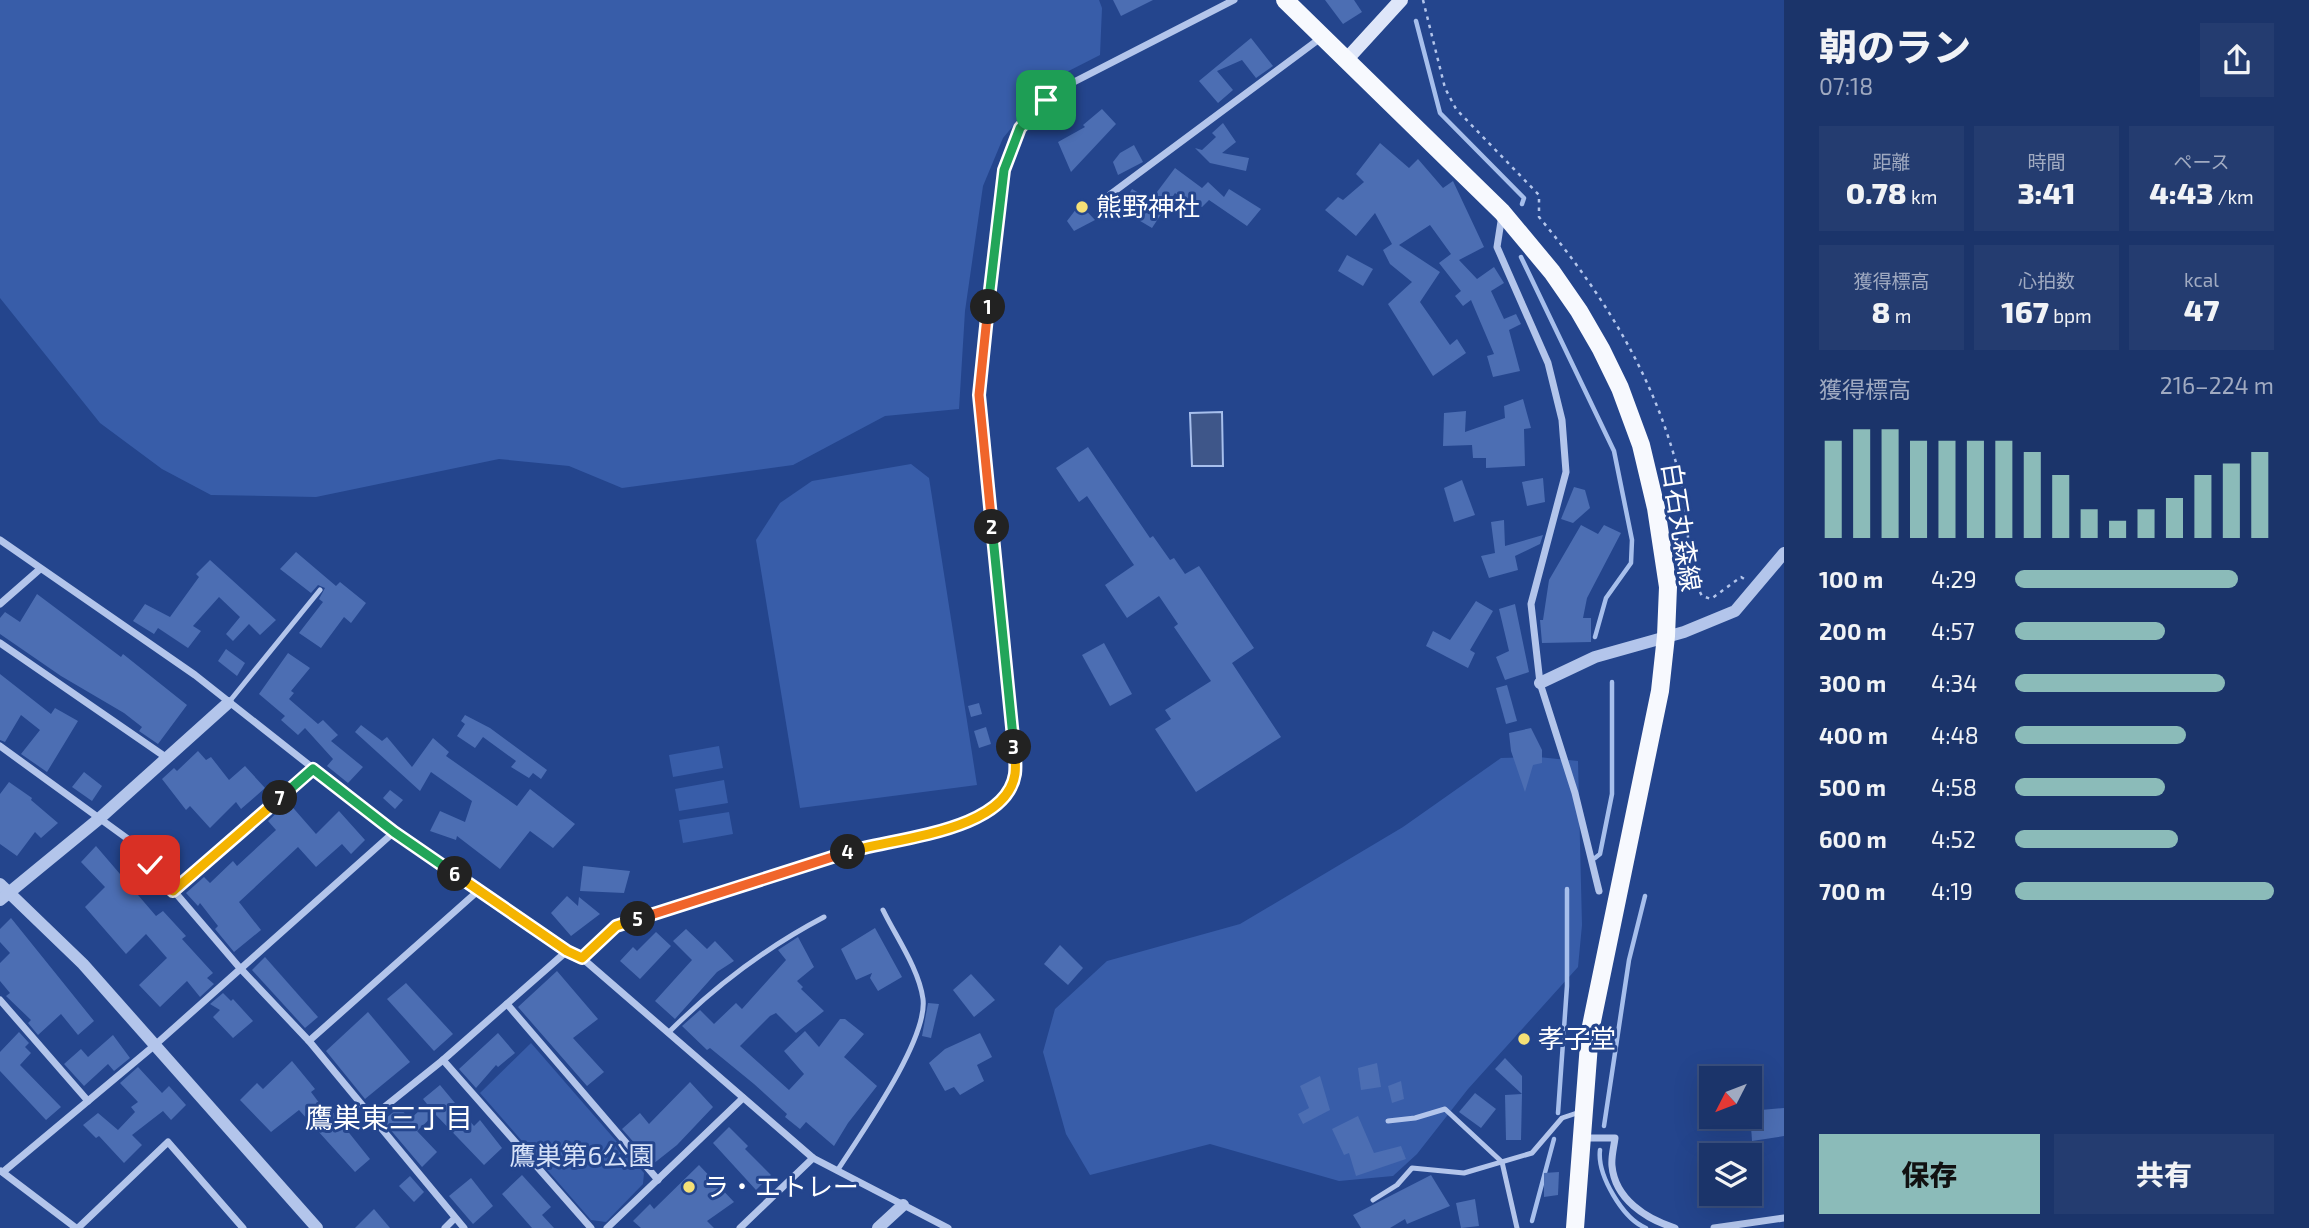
<!DOCTYPE html>
<html lang="ja">
<head>
<meta charset="utf-8">
<style>
  :root { --surface:#1b346a; --page:#243c70; --text:#f1f3f6; --muted:#a0aac1; --line:#394f7e; --accent:#8bbbb9 }
  body { margin:0; font-family:"Exo 2","Noto Sans JP",sans-serif; background:var(--page); color:var(--text); height:100vh; display:flex; flex-direction:column; font-size:26px; white-space:nowrap }
  * { box-sizing:border-box; margin:0 }
  p { font-size:23px; color:var(--muted) }
  .icon { flex:none; width:38px; height:38px; fill:none; stroke:currentColor; stroke-width:2; stroke-linecap:round; stroke-linejoin:round }
  .map { position:relative; flex:1; overflow:hidden }
  .drawer { display:flex; flex-direction:column; background:var(--surface); width:525px }
  .drawer>* { flex:none }
  .needle { width:46px; rotate:228deg }
  .tools { position:absolute; left:1699px; top:1066px; display:grid; gap:14px }
  .tools a { display:grid; place-items:center; width:63px; height:63px; border-radius:0px; background:var(--surface); box-shadow:0 7px 28px #0002,0 0 0 2px var(--line); font-size:35px }
  .pin { position:absolute; display:grid; place-items:center; width:60px; height:60px; color:#fff; margin:-30px; border-radius:14px; box-shadow:0 4px 10px #0006 }
  .km { position:absolute; width:35px; height:35px; margin:-18px; border-radius:50%; background:#222; color:#fff; font-size:19px; line-height:35px; text-align:center }
  .round { display:grid; place-items:center; flex:none; width:74px; height:74px; border-radius:0px; background:var(--page) }
  .summary { display:flex; align-items:center; justify-content:space-between; height:119px; padding:0 35px }
  h1 { font-size:38px; font-weight:800; line-height:52px }
  .figures { display:grid; grid-template-columns:repeat(3,1fr); gap:10px; height:119px; padding:7px 35px }
  .figures div { display:grid; align-content:center; border-radius:0px; background:var(--page); text-align:center }
  .figures b { font-size:30px; font-weight:800 }
  .figures small { font-size:19px; font-weight:400 }
  .figures p { font-size:19px }
  .chart { height:196px; padding:14px 35px }
  .chart p { display:flex; justify-content:space-between }
  .chart svg { width:100%; height:126px; margin-top:7px; stroke:var(--accent); stroke-width:6 }
  .button { display:flex; gap:14px; margin-top:auto; padding:14px 35px }
  .button a { flex:1; height:80px; border-radius:0px; background:var(--accent); color:#111; font-size:28px; font-weight:800; line-height:80px; text-align:center }
  .button a+a { background:var(--page); color:var(--text) }
  ul { padding:0 35px; list-style:none; font-size:23px }
  li { display:grid; grid-template-columns:112px 84px 1fr; align-items:center; height:52px }
  li i { height:18px; border-radius:9px; background:var(--accent) }
  main { display:flex; flex:1; min-height:0 }
  .map>svg:first-child { display:block }
</style>
</head>
<body>
<main>
<div class="map">
<svg width="1784" height="1228" viewBox="0 0 1784 1228">
  <rect width="100%" height="100%" fill="#24458d"/>
  <g fill="#385da9">
    <polygon points="0,0 1099,0 1102,8 1100,55 1051,80 1003,138 983,186 965,311 959,409 885,416 793,465 622,488 569,466 499,459 316,497 211,495 162,469 100,423 0,298"/>
    <polygon points="911,464 929,478 977,785 800,808 756,540 780,503 812,481"/>
    <polygon points="719,746 723,768 673,777 669,755"/>
    <polygon points="1538,757 1578,761 1582,925 1578,967 1468,1089 1417,1154 1393,1176 1339,1181 1210,1144 1090,1175 1066,1134 1043,1052 1055,1009 1107,961 1240,924 1403,827 1501,758"/>
    <polygon points="724,780 728,803 679,811 675,789"/>
    <polygon points="729,812 733,834 683,843 679,820"/>
    <polygon points="531,1043 644,1173 643,1184 606,1222 591,1220 480,1093"/>
  </g>
  <polygon fill="#3e5689" stroke="#a7bfec" stroke-width="2" points="1222,412 1223,466 1192,466 1190,413"/>
  <g fill="none" stroke-linecap="round" stroke-linejoin="round">
    <g stroke="#a7bfec" stroke-width="4.5">
      <polyline points="1416,21 1440,113 1524,198 1522,204"/>
      <polyline points="1521,257 1614,451 1632,540 1631,563 1606,598 1595,637"/>
      <polyline points="1595,858 1600,854 1612,794 1612,682"/>
      <polyline points="1558,1113 1567,986 1567,889"/>
      <polyline points="1604,1126 1629,960 1645,896"/>
      <path d="M1600,1150C1597,1175 1623,1219 1646,1228"/>
      <polyline points="1532,1221 1554,1139"/>
    </g>
  </g>
  <g fill="#4c6eb3">
    <polygon points="1113,0 1153,0 1121,16"/>
    <polygon points="1325,0 1354,0 1362,12 1343,24"/>
    <polygon points="1251,38 1273,66 1256,78 1242,60 1217,71 1233,90 1218,103 1199,81"/>
    <polygon points="1102,109 1116,124 1071,172 1058,142 1085,127 1083,125"/>
    <polygon points="1223,123 1236,142 1222,153 1249,158 1246,171 1210,163 1195,148 1202,150 1216,137 1212,133"/>
    <polygon points="1380,143 1409,168 1418,159 1443,188 1453,181 1484,247 1459,260 1477,279 1494,267 1504,283 1491,291 1504,319 1516,314 1521,324 1509,330 1520,371 1493,377 1487,356 1494,354 1471,300 1463,306 1455,296 1461,291 1439,263 1451,254 1430,225 1399,245 1440,272 1420,302 1450,345 1457,339 1466,353 1433,376 1388,304 1412,282 1390,264 1383,250 1392,244 1375,213 1356,236 1325,210 1338,197 1343,200 1364,182 1356,174"/>
    <polygon points="1134,145 1143,162 1118,175 1113,162 1120,153"/>
    <polygon points="1175,168 1202,188 1208,182 1224,197 1229,189 1261,209 1247,226 1209,200 1202,207 1189,197 1186,201 1175,193 1152,228 1120,209 1132,189 1151,200"/>
    <polygon points="1080,204 1095,220 1074,231 1067,221"/>
    <polygon points="1347,255 1373,269 1363,286 1338,271"/>
    <polygon points="1523,399 1531,428 1524,429 1525,466 1486,468 1486,458 1473,458 1472,445 1443,446 1444,413 1466,411 1465,432 1505,418 1504,406"/>
    <polygon points="1088,447 1150,538 1153,536 1170,560 1174,558 1185,574 1199,566 1254,648 1232,663 1281,737 1196,792 1155,729 1171,719 1165,710 1211,681 1174,627 1178,624 1159,596 1127,618 1105,585 1134,565 1087,496 1079,502 1056,468"/>
    <polygon points="1543,478 1545,502 1527,506 1522,482"/>
    <polygon points="1462,480 1475,515 1454,522 1444,488"/>
    <polygon points="1574,487 1585,490 1590,508 1573,523 1561,519"/>
    <polygon points="1504,520 1505,546 1543,535 1540,544 1515,556 1518,570 1489,578 1481,556 1495,553 1491,522"/>
    <polygon points="1581,525 1598,534 1604,525 1621,533 1587,598 1583,618 1591,618 1591,642 1542,643 1540,620 1543,620 1549,580"/>
    <polygon points="296,552 336,586 340,582 366,603 351,623 344,617 321,648 299,633 323,602 319,599 325,588 318,585 311,593 280,569"/>
    <polygon points="210,560 276,620 260,635 249,624 233,641 226,634 240,617 219,597 193,626 201,631 188,648 158,628 154,634 133,621 145,604 170,617 199,577 196,574"/>
    <polygon points="37,594 121,657 123,654 187,705 158,744 139,731 142,727 124,713 61,676 0,634 0,618 5,612 20,622"/>
    <polygon points="1476,601 1493,611 1470,650 1475,653 1468,668 1426,646 1433,631 1450,640"/>
    <polygon points="1515,604 1529,672 1505,680 1496,657 1509,651 1499,609"/>
    <polygon points="1104,643 1132,694 1110,706 1082,655"/>
    <polygon points="226,649 245,663 237,676 218,661"/>
    <polygon points="288,653 310,668 291,691 294,693 289,699 318,724 323,720 338,735 331,741 363,767 348,783 327,766 333,759 305,728 298,735 281,720 285,716 259,694"/>
    <polygon points="0,674 51,714 55,708 78,721 47,772 21,754 40,730 21,715 5,742 0,740"/>
    <polygon points="1507,685 1517,721 1506,724 1496,688"/>
    <polygon points="979,703 982,714 971,717 968,706"/>
    <polygon points="465,715 490,728 547,770 541,779 533,773 529,778 511,767 516,761 483,737 475,748 457,736 465,724 461,721"/>
    <polygon points="361,725 382,741 387,737 412,767 433,738 449,752 446,756 517,806 530,789 575,824 553,848 530,831 500,869 457,836 456,840 430,831 440,811 465,822 472,801 431,772 420,791 355,732"/>
    <polygon points="986,727 991,744 979,748 974,731"/>
    <polygon points="1531,728 1542,750 1542,763 1533,765 1525,792 1511,751 1509,733"/>
    <polygon points="198,751 206,760 211,757 229,780 245,766 265,788 241,809 236,802 210,828 190,806 186,810 162,779 174,768 177,771"/>
    <polygon points="84,772 102,786 92,801 72,787"/>
    <polygon points="9,782 32,798 31,800 58,823 41,838 35,832 17,856 0,844 0,794"/>
    <polygon points="390,790 403,800 395,809 383,798"/>
    <polygon points="288,802 316,834 339,811 365,840 351,854 342,844 316,867 298,847 239,902 261,930 234,952 215,929 218,926 200,903 198,906 186,893 204,877 210,883 233,861 237,866 276,830 268,821"/>
    <polygon points="96,846 156,916 163,911 186,936 182,939 213,973 207,978 214,984 200,997 187,981 160,1007 139,985 167,958 146,934 126,954 85,907 105,887 81,862"/>
    <polygon points="583,866 630,871 624,893 580,891"/>
    <polygon points="567,896 578,906 579,897 600,914 571,936 551,913"/>
    <polygon points="11,918 94,1021 78,1035 61,1014 38,1035 28,1023 31,1020 6,996 10,993 0,981 0,963 10,953 0,942 0,929"/>
    <polygon points="875,928 902,977 878,991 870,978 872,973 856,980 841,949"/>
    <polygon points="686,929 707,949 715,941 734,961 717,972 675,1019 655,1001 692,960 673,941"/>
    <polygon points="656,932 671,946 640,979 620,961 633,947 637,951"/>
    <polygon points="798,937 814,967 797,981 803,987 801,989 824,1011 796,1033 776,1013 770,1016 740,1046 789,1090 804,1074 784,1051 805,1031 819,1047 840,1019 845,1019 864,1034 844,1057 877,1086 848,1123 834,1146 806,1122 800,1129 785,1117 787,1114 754,1084 710,1048 707,1050 682,1026 700,1010 714,1024 736,1003 742,1009 786,960 778,950"/>
    <polygon points="1060,945 1083,968 1068,985 1044,964"/>
    <polygon points="265,957 318,1017 305,1028 252,970"/>
    <polygon points="557,971 598,1019 573,1038 604,1072 587,1086 518,1007"/>
    <polygon points="971,974 995,1000 974,1017 953,990"/>
    <polygon points="406,983 453,1034 434,1051 387,999"/>
    <polygon points="223,993 231,1001 233,999 253,1021 233,1038 213,1017 220,1010 210,1004"/>
    <polygon points="928,1003 939,1004 931,1038 922,1036"/>
    <polygon points="368,1012 410,1062 365,1099 326,1051"/>
    <polygon points="19,1032 29,1043 25,1047 31,1053 20,1065 61,1107 46,1120 0,1071 0,1052"/>
    <polygon points="498,1033 515,1053 498,1067 496,1065 476,1088 459,1069"/>
    <polygon points="980,1033 992,1057 977,1065 984,1081 960,1095 954,1087 945,1091 929,1063 945,1049"/>
    <polygon points="113,1035 130,1058 114,1071 108,1064 84,1086 64,1064 81,1049 88,1057"/>
    <polygon points="1505,1058 1522,1076 1522,1094 1495,1069"/>
    <polygon points="292,1061 315,1089 311,1092 326,1112 330,1109 370,1159 355,1172 299,1110 271,1132 240,1100 257,1083 263,1089"/>
    <polygon points="1377,1063 1381,1087 1361,1090 1358,1068"/>
    <polygon points="138,1067 162,1093 169,1086 186,1105 171,1120 163,1111 132,1135 142,1145 124,1163 99,1136 96,1138 83,1125 98,1113 118,1130 135,1112 131,1107 138,1102 120,1083"/>
    <polygon points="1320,1076 1330,1110 1303,1124 1298,1114 1309,1108 1300,1086"/>
    <polygon points="1401,1081 1404,1099 1392,1103 1388,1086"/>
    <polygon points="690,1082 713,1107 677,1145 653,1164 622,1129 640,1113 649,1124"/>
    <polygon points="440,1085 474,1126 480,1120 502,1148 484,1165 435,1114 417,1131 437,1152 422,1167 383,1121 399,1107 410,1119 427,1104 423,1099"/>
    <polygon points="1475,1093 1496,1109 1481,1128 1459,1112"/>
    <polygon points="1522,1094 1521,1140 1506,1140 1505,1095"/>
    <polygon points="1784,1108 1784,1136 1752,1141 1750,1111"/>
    <polygon points="1358,1116 1374,1153 1401,1146 1406,1159 1356,1176 1349,1153 1344,1155 1332,1129"/>
    <polygon points="729,1127 748,1146 745,1149 771,1175 756,1190 713,1143"/>
    <polygon points="699,1165 734,1202 707,1221 714,1228 641,1228 633,1221 650,1204 654,1209"/>
    <polygon points="1559,1172 1558,1195 1544,1197 1544,1173"/>
    <polygon points="522,1175 551,1207 542,1215 554,1228 532,1228 502,1194"/>
    <polygon points="1431,1175 1450,1206 1407,1224 1405,1219 1390,1228 1361,1228 1353,1215"/>
    <polygon points="410,1176 424,1192 414,1202 399,1186"/>
    <polygon points="471,1178 493,1206 473,1224 449,1196"/>
    <polygon points="1475,1199 1479,1226 1461,1228 1456,1203"/>
    <polygon points="374,1209 390,1228 355,1228"/>
  </g>
  <g fill="none" stroke-linecap="round" stroke-linejoin="round">
    <path stroke="#b3c5eb" stroke-width="2.5" stroke-dasharray="3.5 5" stroke-linecap="butt" d="M1423,0L1445,88L1456,109L1539,195V217C1607,299 1661,386 1683,492C1690,527 1685,565 1702,596L1711,599L1741,577L1746,580"/>
    <g stroke="#b3c5eb" stroke-width="5">
      <polyline points="979,395 1015,774"/>
      <polyline points="229,702 320,590"/>
      <path d="M668,1033C715,986 765,948 824,917"/>
      <polyline points="1388,1121 1415,1118 1445,1109 1502,1162 1517,1228"/>
      <path d="M837,1171C860,1135 928,1040 923,999C919,969 896,937 883,910"/>
      <polyline points="1373,1200 1397,1185 1412,1168 1464,1173 1532,1153 1562,1118 1580,1112"/>
    </g>
    <g stroke="#b3c5eb" stroke-width="7">
      <polyline points="1104,199 1322,37"/>
      <polyline points="1502,215 1497,247 1548,363 1562,420 1566,472 1531,604 1540,683 1575,793 1599,891"/>
      <polyline points="979,395 1004,170 1020,128 1046,100 1070,84 1234,0"/>
      <polyline points="0,540 195,675 394,832 567,951 582,958 813,1158 948,1228"/>
      <polyline points="0,604 40,569"/>
      <polyline points="0,643 167,758"/>
      <polyline points="0,746 132,842 239,967 309,1041 464,1228"/>
      <polyline points="173,891 313,769"/>
      <polyline points="582,958 616,926 861,848 965,824 1003,799 1015,774"/>
      <polyline points="0,1000 88,1101"/>
      <polyline points="507,1004 658,1180"/>
      <polyline points="309,1041 479,890"/>
      <polyline points="443,1060 591,1228"/>
      <polyline points="372,1117 443,1060 567,951"/>
      <path d="M1583,1138H1615C1614,1147 1611,1157 1612,1166C1615,1199 1646,1219 1675,1228"/>
      <polyline points="1,1171 76,1228"/>
      <polyline points="3,1172 155,1045 394,832"/>
      <polyline points="78,1228 168,1142 243,1228"/>
      <polyline points="445,1228 455,1218"/>
      <polyline points="607,1228 743,1098"/>
      <polyline points="740,1228 813,1158"/>
      <polyline points="1714,1228 1784,1218"/>
    </g>
    <g stroke="#b3c5eb" stroke-width="12">
      <polyline points="1540,683 1595,657 1684,632 1735,611 1784,553"/>
      <polyline points="0,884 83,964 317,1228"/>
      <polyline points="0,900 100,818 228,703"/>
      <polyline points="878,1228 903,1205"/>
    </g>
    <polyline stroke="#dee6f9" stroke-width="14" points="1347,59 1401,0"/>
    <polyline stroke="#f7f9fe" stroke-width="18" points="1285,0 1502,212 1552,272 1579,311 1601,349 1620,388 1641,445 1656,508 1668,587 1666,636 1660,691 1590,1031 1575,1228"/>
  </g>
  <g fill="none" stroke-linecap="round" stroke-linejoin="round">
    <g stroke="#fff" stroke-width="14">
      <polyline id="split-1" points="988,307 1004,170 1020,128 1046,100"/>
    </g>
    <g stroke="#fff" stroke-width="14">
      <polyline id="split-2" points="988,307 979,395 992,527"/>
    </g>
    <g stroke="#fff" stroke-width="14">
      <polyline id="split-3" points="992,527 1014,747"/>
    </g>
    <g stroke="#fff" stroke-width="14">
      <path id="split-4" d="M848,852C893,838 1006,832 1015,774C1016,766 1015,755 1014,747"/>
    </g>
    <g stroke="#fff" stroke-width="14">
      <polyline id="split-5" points="638,919 848,852"/>
    </g>
    <g stroke="#fff" stroke-width="14">
      <polyline id="split-6" points="455,874 567,951 582,958 616,926 638,919"/>
    </g>
    <g stroke="#fff" stroke-width="14">
      <polyline id="split-7" points="280,798 313,769 394,832 455,874"/>
    </g>
    <g stroke="#fff" stroke-width="14">
      <polyline id="split-8" points="150,865 173,891 280,798"/>
    </g>
    <use href="#split-1" stroke="#22a559" stroke-width="9"/>
    <use href="#split-2" stroke="#f0652b" stroke-width="9"/>
    <use href="#split-3" stroke="#22a559" stroke-width="9"/>
    <use href="#split-4" stroke="#f5b400" stroke-width="9"/>
    <use href="#split-5" stroke="#f0652b" stroke-width="9"/>
    <use href="#split-6" stroke="#f5b400" stroke-width="9"/>
    <use href="#split-7" stroke="#22a559" stroke-width="9"/>
    <use href="#split-8" stroke="#f5b400" stroke-width="9"/>
  </g>
  <g fill="#f5e076" stroke="#24458d" stroke-width="2.5">
    <circle cx="1082" cy="207" r="7"/>
    <circle cx="1524" cy="1039" r="7"/>
    <circle cx="689" cy="1187" r="7"/>
  </g>
  <g text-anchor="middle" stroke-width="6" stroke-linejoin="round" paint-order="stroke">
    <g font-size="26" fill="#fff" stroke="#24458d" text-anchor="start">
      <text x="1096" y="216">熊野神社</text>
      <text x="1538" y="1048">孝子堂</text>
      <text x="703" y="1196">ラ・エトレー</text>
    </g>
    <g font-size="26" fill="#fff" stroke="#24458d">
      <text transform="translate(1681 527) rotate(81)" y="9">白石丸森線</text>
    </g>
    <g font-size="26" fill="#d7e2f8" stroke="#24458d">
      <text x="582" y="1165">鷹巣第6公園</text>
    </g>
    <g font-size="28" fill="#fff" stroke="#24458d">
      <text x="389" y="1128">鷹巣東三丁目</text>
    </g>
  </g>
</svg>
<div class="tools">
<a><svg class="needle" viewBox="-14 -14 28 28"><path d="M0-13l5 13h-10z" fill="#e53935"/><path d="M0 13l5-13h-10z" fill="#a0aac1"/></svg></a>
<a><svg class="icon" aria-label="layers" viewBox="0 0 24 24"><path d="M12 4l9 5-9 5-9-5zM3 14l9 5 9-5"/></svg></a>
</div>
<div class="pin" style="left:1046px;top:100px;background:#1e9e55"><svg class="icon" aria-label="arrive" viewBox="0 0 24 24"><path d="M6 21V4h12l-3 4 3 4H6"/></svg></div>
<div class="pin" style="left:150px;top:865px;background:#d93025"><svg class="icon" aria-label="check" viewBox="0 0 24 24"><path d="M5 12l5 5 9-10"/></svg></div>
<b class="km" style="left:988px;top:307px">1</b>
<b class="km" style="left:992px;top:527px">2</b>
<b class="km" style="left:1014px;top:747px">3</b>
<b class="km" style="left:848px;top:852px">4</b>
<b class="km" style="left:638px;top:919px">5</b>
<b class="km" style="left:455px;top:874px">6</b>
<b class="km" style="left:280px;top:798px">7</b>
</div>
<section class="drawer">
<div class="summary"><div><h1>朝のラン</h1><p>07:18</p></div><a class="round"><svg class="icon" aria-label="share" viewBox="0 0 24 24"><path d="M12 15V3M7 8l5-5 5 5M5 13v7h14v-7"/></svg></a></div>
<div class="figures">
<div><p>距離</p><b>0.78<small> km</small></b></div>
<div><p>時間</p><b>3:41</b></div>
<div><p>ペース</p><b>4:43<small> /km</small></b></div>
</div>
<div class="figures">
<div><p>獲得標高</p><b>8<small> m</small></b></div>
<div><p>心拍数</p><b>167<small> bpm</small></b></div>
<div><p>kcal</p><b>47</b></div>
</div>
<div class="chart"><p><span>獲得標高</span>216–224 m</p>
<svg viewBox="0 0 160 44" preserveAspectRatio="none"><path d="M5 44V10M15 44V6M25 44V6M35 44V10M45 44V10M55 44V10M65 44V10M75 44V14M85 44V22M95 44V34M105 44V38M115 44V34M125 44V30M135 44V22M145 44V18M155 44V14"/></svg>
</div>
<ul>
<li><b>100 m</b>4:29<i style="width:86%"></i></li>
<li><b>200 m</b>4:57<i style="width:58%"></i></li>
<li><b>300 m</b>4:34<i style="width:81%"></i></li>
<li><b>400 m</b>4:48<i style="width:66%"></i></li>
<li><b>500 m</b>4:58<i style="width:58%"></i></li>
<li><b>600 m</b>4:52<i style="width:63%"></i></li>
<li><b>700 m</b>4:19<i style="width:100%"></i></li>
</ul>
<div class="button"><a>保存</a><a>共有</a></div>
</section>
</main>
</body>
</html>
